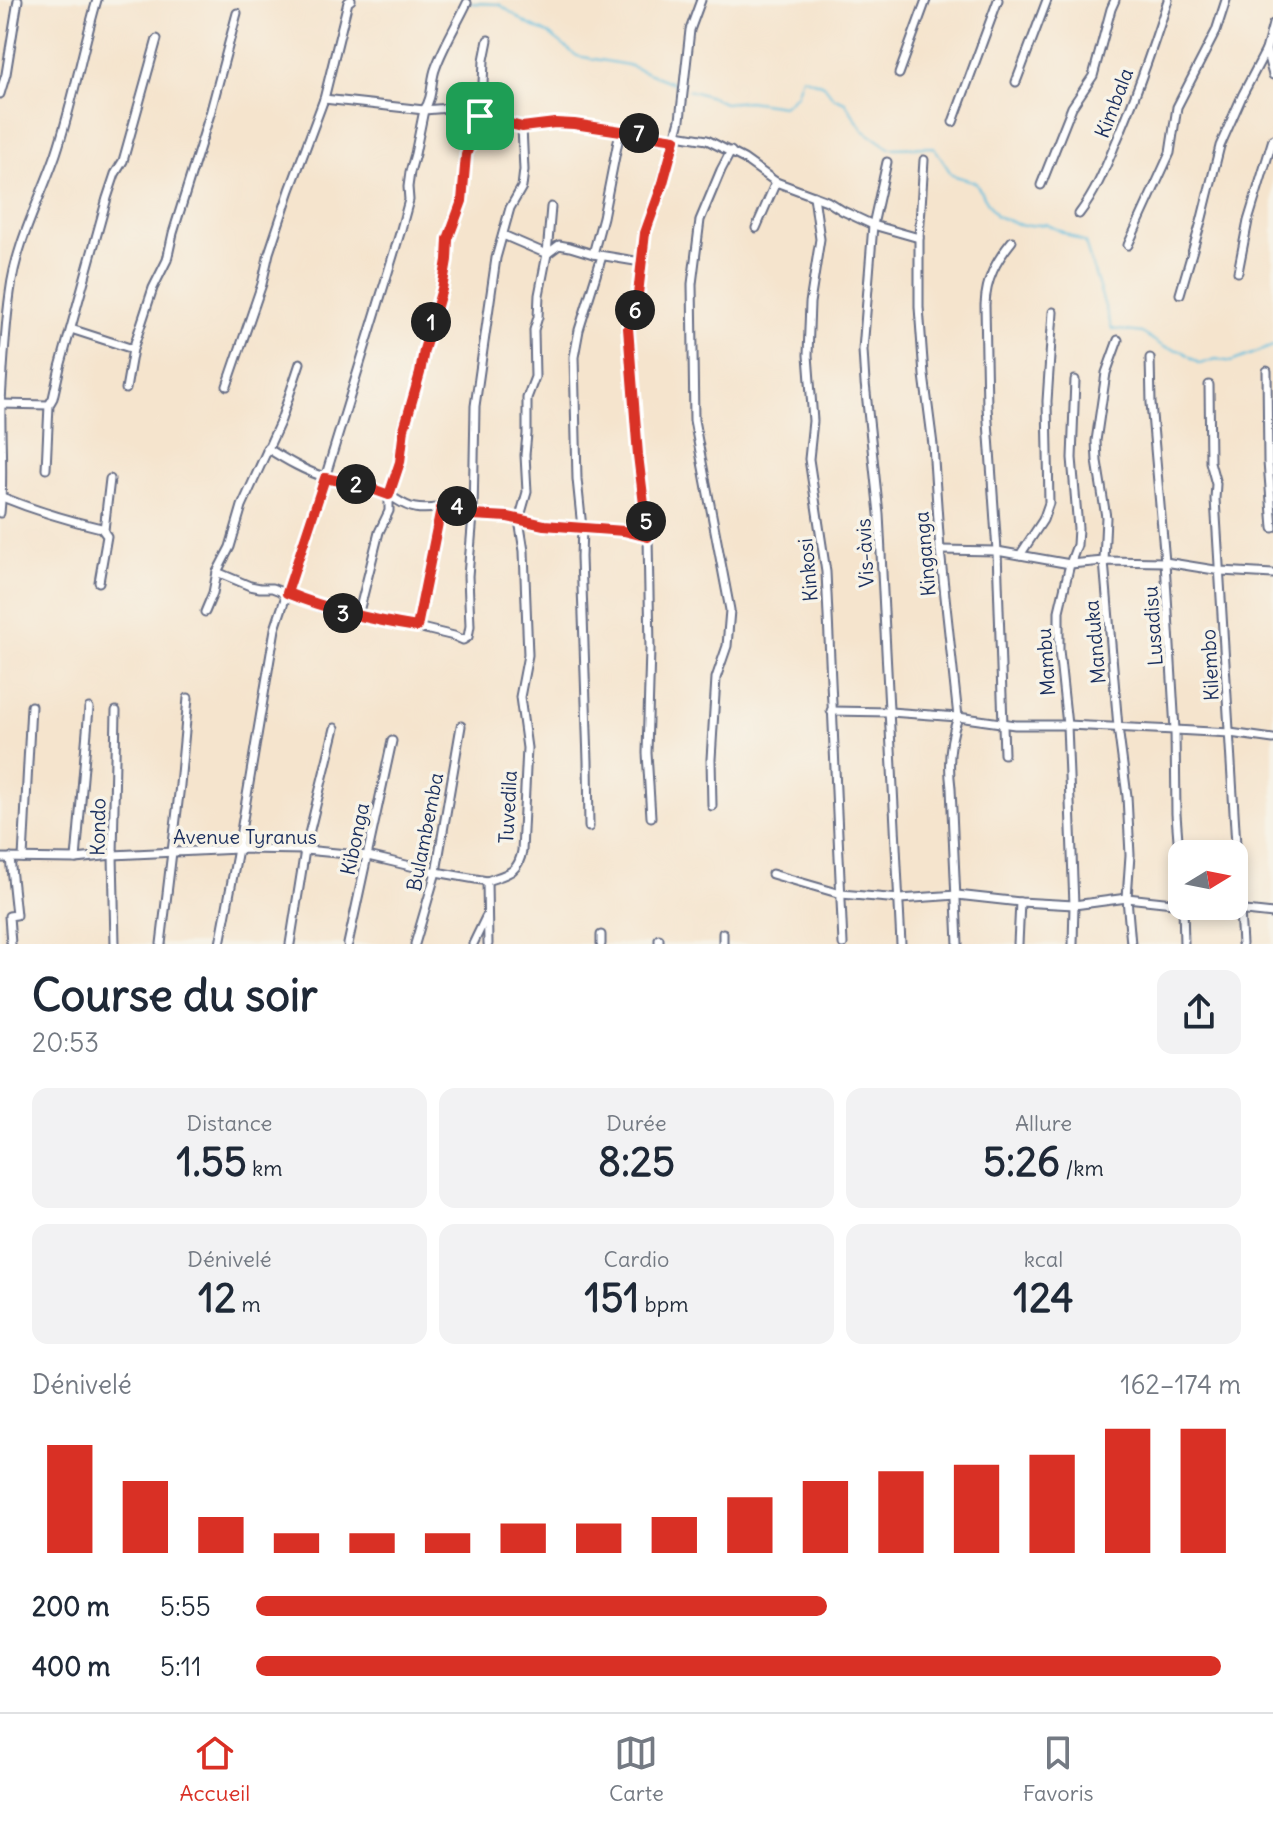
<!DOCTYPE html>
<html lang="fr">
<head>
<meta charset="utf-8">
<style>
  :root { --surface:#fff; --page:#f2f2f3; --text:#1f2937; --muted:#747a83; --line:#e0e1e3; --accent:#d93025 }
  body { margin:0; font-family:Delius,sans-serif; background:var(--page); color:var(--text); height:100vh; display:flex; flex-direction:column; font-size:30px; white-space:nowrap }
  * { box-sizing:border-box; margin:0 }
  p { font-size:26px; color:var(--muted) }
  .icon { flex:none; width:44px; height:44px; fill:none; stroke:currentColor; stroke-width:2; stroke-linecap:round; stroke-linejoin:round }
  .map { position:relative; height:944px; overflow:hidden }
  .drawer { display:flex; flex-direction:column; background:var(--surface); flex:1 }
  .drawer>* { flex:none }
  .needle { width:52px; rotate:80deg }
  .buttons { position:absolute; left:1168px; top:840px; display:grid; gap:16px }
  .buttons a { display:grid; place-items:center; width:80px; height:80px; border-radius:16px; background:var(--surface); box-shadow:0 4px 12px #0003; font-size:40px }
  .pin { position:absolute; display:grid; place-items:center; width:68px; height:68px; color:#fff; margin:-34px; border-radius:16px; box-shadow:0 4px 12px #0006 }
  .km { position:absolute; width:40px; height:40px; margin:-20px; border-radius:50%; background:#222; color:#fff; font-size:22px; line-height:40px; text-align:center }
  .round { display:grid; place-items:center; flex:none; width:84px; height:84px; border-radius:16px; background:var(--page) }
  .overview { display:flex; align-items:center; justify-content:space-between; height:136px; padding:0 32px }
  h1 { font-size:44px; font-weight:700; line-height:60px }
  .figures { display:grid; grid-template-columns:repeat(3,1fr); gap:12px; height:136px; padding:8px 32px }
  .figures div { display:grid; align-content:center; border-radius:16px; background:var(--page); text-align:center }
  .figures b { font-size:40px; font-weight:700 }
  .figures small { font-size:22px; font-weight:400 }
  .figures p { font-size:22px }
  .chart { height:224px; padding:16px 32px }
  .chart p { display:flex; justify-content:space-between }
  .chart svg { width:100%; height:144px; margin-top:8px; stroke:var(--accent); stroke-width:6 }
  ul { padding:0 32px; list-style:none; font-size:26px }
  li { display:grid; grid-template-columns:128px 96px 1fr; align-items:center; height:60px }
  li i { height:20px; border-radius:10px; background:var(--accent) }
  .dock { display:flex; justify-content:space-around; align-items:center; height:112px; border-top:2px solid var(--line); background:var(--surface); font-size:22px; color:var(--muted) }
  .dock a { display:grid; justify-items:center; gap:4px }
  .dock .on { color:var(--accent) }
  .map>svg:first-child { display:block }
</style>
</head>
<body>
<div class="map">
<svg width="1273" height="944" viewBox="0 0 1273 944">
  <rect width="100%" height="100%" fill="#f7f3e8"/>
  <filter id="ink" filterUnits="userSpaceOnUse"><feTurbulence type="fractalNoise" baseFrequency=".0125" numOctaves="2"/><feDisplacementMap in="SourceGraphic" scale="16" xChannelSelector="R" yChannelSelector="G"/><feConvolveMatrix kernelMatrix="1 2 1 2 8 2 1 2 1" color-interpolation-filters="sRGB"/></filter>
  <filter id="wash" filterUnits="userSpaceOnUse"><feTurbulence type="fractalNoise" baseFrequency=".006" numOctaves="4" result="noise"/><feDisplacementMap in="SourceGraphic" scale="32" xChannelSelector="R" yChannelSelector="G"/><feGaussianBlur stdDeviation="1.8" result="paint"/><feColorMatrix in="noise" values="0 0 0 0 0 0 0 0 0 0 0 0 0 0 0 0 0 1.4 0 .05"/><feComposite in="paint" operator="in"/></filter>
  <g filter="url(#wash)">
    <rect width="100%" height="100%" fill="#f5e4cd"/>
    <g fill="none" stroke-linecap="round" stroke-linejoin="round">
      <g stroke="#60bdde" stroke-width="2">
        <polyline points="470,3 499,4 526,23 550,35 577,56 628,65 682,87"/>
        <polyline points="688,90 711,97 724,103 748,101 783,106 796,95 802,77 824,85 833,97 845,102 863,130 889,148 934,147 952,175 975,182 996,216 1023,226 1046,224 1085,243 1112,329 1142,333 1164,347 1182,351 1200,364 1216,359 1231,362 1273,346"/>
      </g>
    </g>
  </g>
  <g filter="url(#ink)">
    <g fill="none" stroke-linecap="round" stroke-linejoin="round">
      <g stroke="#676e85" stroke-width="11">
        <g id="street">
          <polyline points="1273,24 1266,50 1273,75"/>
          <polyline points="899,74 926,0"/>
          <polyline points="1016,82 1047,0"/>
          <polyline points="0,94 6,74 18,0"/>
          <polyline points="324,99 424,110 449,108 522,127 555,123 574,124 675,139"/>
          <polyline points="953,122 998,0"/>
          <polyline points="677,135 707,140 744,159 776,182 827,201 843,211 873,225 919,238"/>
          <path d="M924,160L919,238V307L924,375L933,445L940,550L958,717C950,739 948,765 951,788L958,944"/>
          <polyline points="887,162 873,225 863,350 865,383 879,514 901,944"/>
          <polyline points="1041,185 1072,107 1093,76 1111,9 1115,0"/>
          <polyline points="814,196 820,239 810,303 808,355 813,421 809,459 826,572 843,944"/>
          <path d="M1079,214C1095,193 1104,171 1114,147C1135,99 1152,50 1168,0"/>
          <polyline points="756,228 776,182"/>
          <polyline points="503,235 547,254 559,245 570,247 593,254 641,262"/>
          <polyline points="1128,245 1170,153 1177,107 1216,31 1226,0"/>
          <polyline points="593,254 603,217 620,131"/>
          <polyline points="1238,272 1248,221 1273,139"/>
          <polyline points="1180,294 1201,222 1220,146 1243,94 1266,50"/>
          <polyline points="71,329 133,349"/>
          <polyline points="1118,340 1106,373 1096,441 1097,461 1106,517 1104,561 1118,727 1127,796 1130,855 1127,898 1131,944"/>
          <polyline points="1150,358 1151,403 1165,562 1175,730 1176,814 1182,892"/>
          <polyline points="1267,371 1268,462 1273,528"/>
          <polyline points="1209,385 1210,462 1216,484 1215,499 1242,944"/>
          <polyline points="227,386 262,284 269,253 290,190 324,99 348,2 351,0"/>
          <polyline points="126,389 133,349 153,288 167,260 173,233 210,114 237,13"/>
          <polyline points="0,404 49,405"/>
          <path d="M267,448C286,460 306,472 328,478C346,483 364,486 382,492C394,496 402,506 415,508C429,511 443,506 457,506L473,515L508,517L544,525L624,531L648,537L638,455L629,324L638,294L645,233L663,183L680,120L690,30L701,0"/>
          <polyline points="46,469 49,405 53,398 60,367 107,198 115,174 123,161 157,39"/>
          <path d="M2,497C34,510 67,520 101,528L107,536L99,582"/>
          <path d="M0,513C4,476 0,439 1,403C3,366 5,329 10,293C16,243 40,200 56,154C73,103 82,51 97,0"/>
          <polyline points="104,530 110,479"/>
          <polyline points="648,537 650,649 647,753 651,817"/>
          <polyline points="940,550 997,551 1070,564 1104,561 1165,562 1221,571 1273,574"/>
          <polyline points="1020,555 1043,520 1049,503 1047,401 1053,312"/>
          <polyline points="217,572 230,547 242,506 281,420 300,363"/>
          <polyline points="205,612 213,593 217,572 250,586 260,588 272,588 318,606 336,611 417,627 454,636 463,640 468,637 470,626 468,576 473,515 475,406 496,258 510,208 522,187 524,170 522,127"/>
          <polyline points="358,616 379,532 389,511 389,495 400,462 404,429 420,373 429,328 442,289 447,260 448,239 462,201 466,155 482,107 484,60 488,40"/>
          <polyline points="417,627 441,508"/>
          <polyline points="831,711 890,712 958,717 1015,725 1067,725 1175,730 1230,733 1273,739"/>
          <path d="M1004,754L997,551L987,407L985,305C986,279 996,261 1012,241"/>
          <polyline points="712,806 711,759 716,678 727,646 730,610 694,420 692,284 700,220 721,170 731,151"/>
          <polyline points="589,827 588,761 581,557 582,528 577,479 574,357 579,330 602,256"/>
          <polyline points="0,858 76,859 113,855 238,849 305,850 368,856 436,872 487,881"/>
          <polyline points="10,858 16,915 9,916 11,944"/>
          <polyline points="23,858 31,706"/>
          <polyline points="76,859 89,708"/>
          <polyline points="772,874 841,894 900,899 957,895 1020,902 1074,905 1127,898 1182,904"/>
          <polyline points="1183,906 1184,944"/>
          <polyline points="1200,906 1273,914"/>
          <polyline points="723,933 723,944"/>
          <polyline points="601,935 601,944"/>
          <polyline points="659,939 659,944"/>
          <polyline points="115,944 113,855 116,711"/>
          <polyline points="161,944 180,785 188,698"/>
          <path d="M220,944L238,849L275,629L325,478L400,233L409,200L408,187L410,172L415,154L424,110C434,96 430,81 436,67C444,45 457,24 467,3"/>
          <polyline points="290,944 305,850 335,728"/>
          <polyline points="348,944 392,741"/>
          <polyline points="415,944 436,872 461,726"/>
          <polyline points="473,944 486,917"/>
          <path d="M488,944L487,881C506,874 518,874 522,851L527,748L520,697L528,655L524,551L519,520L527,492L525,455L527,434V398L535,377L534,330L538,317L539,295L547,254L551,207"/>
          <polyline points="1018,944 1020,902"/>
          <polyline points="1073,944 1074,905 1067,725 1059,650 1059,611 1070,564 1077,545 1078,528 1072,458 1075,380"/>
        </g>
      </g>
      <use href="#street" stroke="#fff" stroke-width="7"/>
    </g>
  </g>
  <g fill="none" stroke-linecap="round" stroke-linejoin="round" filter="url(#ink)">
    <g stroke="#fff" stroke-width="16">
      <path id="route" d="M480,116L522,127L555,123L574,124L675,139L663,183L645,233L638,294L628,328L638,455L648,537L624,531L544,525L508,517L473,515L457,506L441,508L417,627C372,620 329,610 287,593L325,478L364,486L389,495L400,462L404,429L420,373L424,350L442,289L447,260L448,239L462,201L466,155Z"/>
    </g>
    <use href="#route" stroke="#d93025" stroke-width="10"/>
  </g>
  <g text-anchor="middle" stroke-width="7" stroke-linejoin="round" paint-order="stroke">
    <g font-size="20" fill="#1b2f5e" stroke="#f7f3e8">
      <text transform="translate(1114 103) rotate(-69)" y="7">Kimbala</text>
      <text transform="translate(865 553) rotate(-93)" y="7">Vis-àvis</text>
      <text transform="translate(925 554) rotate(-95)" y="7">Kinganga</text>
      <text transform="translate(808 570) rotate(-95)" y="7">Kinkosi</text>
      <text transform="translate(1153 626) rotate(-94)" y="7">Lusadisu</text>
      <text transform="translate(1095 642) rotate(-95)" y="7">Manduka</text>
      <text transform="translate(1046 662) rotate(-94)" y="7">Mambu</text>
      <text transform="translate(1210 665) rotate(-93)" y="7">Kilembo</text>
      <text transform="translate(508 807) rotate(-87)" y="7">Tuvedila</text>
      <text transform="translate(98 827) rotate(-89)" y="7">Kondo</text>
      <text transform="translate(425 832) rotate(-79)" y="7">Bulambemba</text>
      <text x="245" y="844">Avenue Tyranus</text>
      <text transform="translate(355 839) rotate(-78)" y="7">Kibonga</text>
    </g>
  </g>
</svg>
<div class="buttons">
<a><svg class="needle" viewBox="-14 -14 28 28"><path d="M0-13l5 13h-10z" fill="#e53935"/><path d="M0 13l5-13h-10z" fill="#747a83"/></svg></a>
</div>
<div class="pin" style="left:480px;top:116px;background:#1e9e55"><svg class="icon" aria-label="arrive" viewBox="0 0 24 24"><path d="M6 21V4h12l-3 4 3 4H6"/></svg></div>
<b class="km" style="left:431px;top:322px">1</b>
<b class="km" style="left:356px;top:484px">2</b>
<b class="km" style="left:343px;top:613px">3</b>
<b class="km" style="left:457px;top:506px">4</b>
<b class="km" style="left:646px;top:521px">5</b>
<b class="km" style="left:635px;top:310px">6</b>
<b class="km" style="left:639px;top:133px">7</b>
</div>
<section class="drawer">
<div class="overview"><div><h1>Course du soir</h1><p>20:53</p></div><a class="round"><svg class="icon" aria-label="share" viewBox="0 0 24 24"><path d="M12 15V3M7 8l5-5 5 5M5 13v7h14v-7"/></svg></a></div>
<div class="figures">
<div><p>Distance</p><b>1.55<small> km</small></b></div>
<div><p>Durée</p><b>8:25</b></div>
<div><p>Allure</p><b>5:26<small> /km</small></b></div>
</div>
<div class="figures">
<div><p>Dénivelé</p><b>12<small> m</small></b></div>
<div><p>Cardio</p><b>151<small> bpm</small></b></div>
<div><p>kcal</p><b>124</b></div>
</div>
<div class="chart"><p><span>Dénivelé</span>162–174 m</p>
<svg viewBox="0 0 160 44" preserveAspectRatio="none"><path d="M5 44V11M15 44V22M25 44V33M35 44V38M45 44V38M55 44V38M65 44V35M75 44V35M85 44V33M95 44V27M105 44V22M115 44V19M125 44V17M135 44V14M145 44V6M155 44V6"/></svg>
</div>
<ul>
<li><b>200 m</b>5:55<i style="width:58%"></i></li>
<li><b>400 m</b>5:11<i style="width:98%"></i></li>
</ul>
</section>
<nav class="dock">
<a class="on"><svg class="icon" aria-label="home" viewBox="0 0 24 24"><path d="M3 11l9-7 9 7M6 9v11h12V9"/></svg>Accueil</a>
<a><svg class="icon" aria-label="map" viewBox="0 0 24 24"><path d="M3 6l6-2 6 2 6-2v14l-6 2-6-2-6 2zM9 4v14M15 6v14"/></svg>Carte</a>
<a><svg class="icon" aria-label="saved" viewBox="0 0 24 24"><path d="M7 4h10v16l-5-4-5 4z"/></svg>Favoris</a>
</nav>
</body>
</html>
